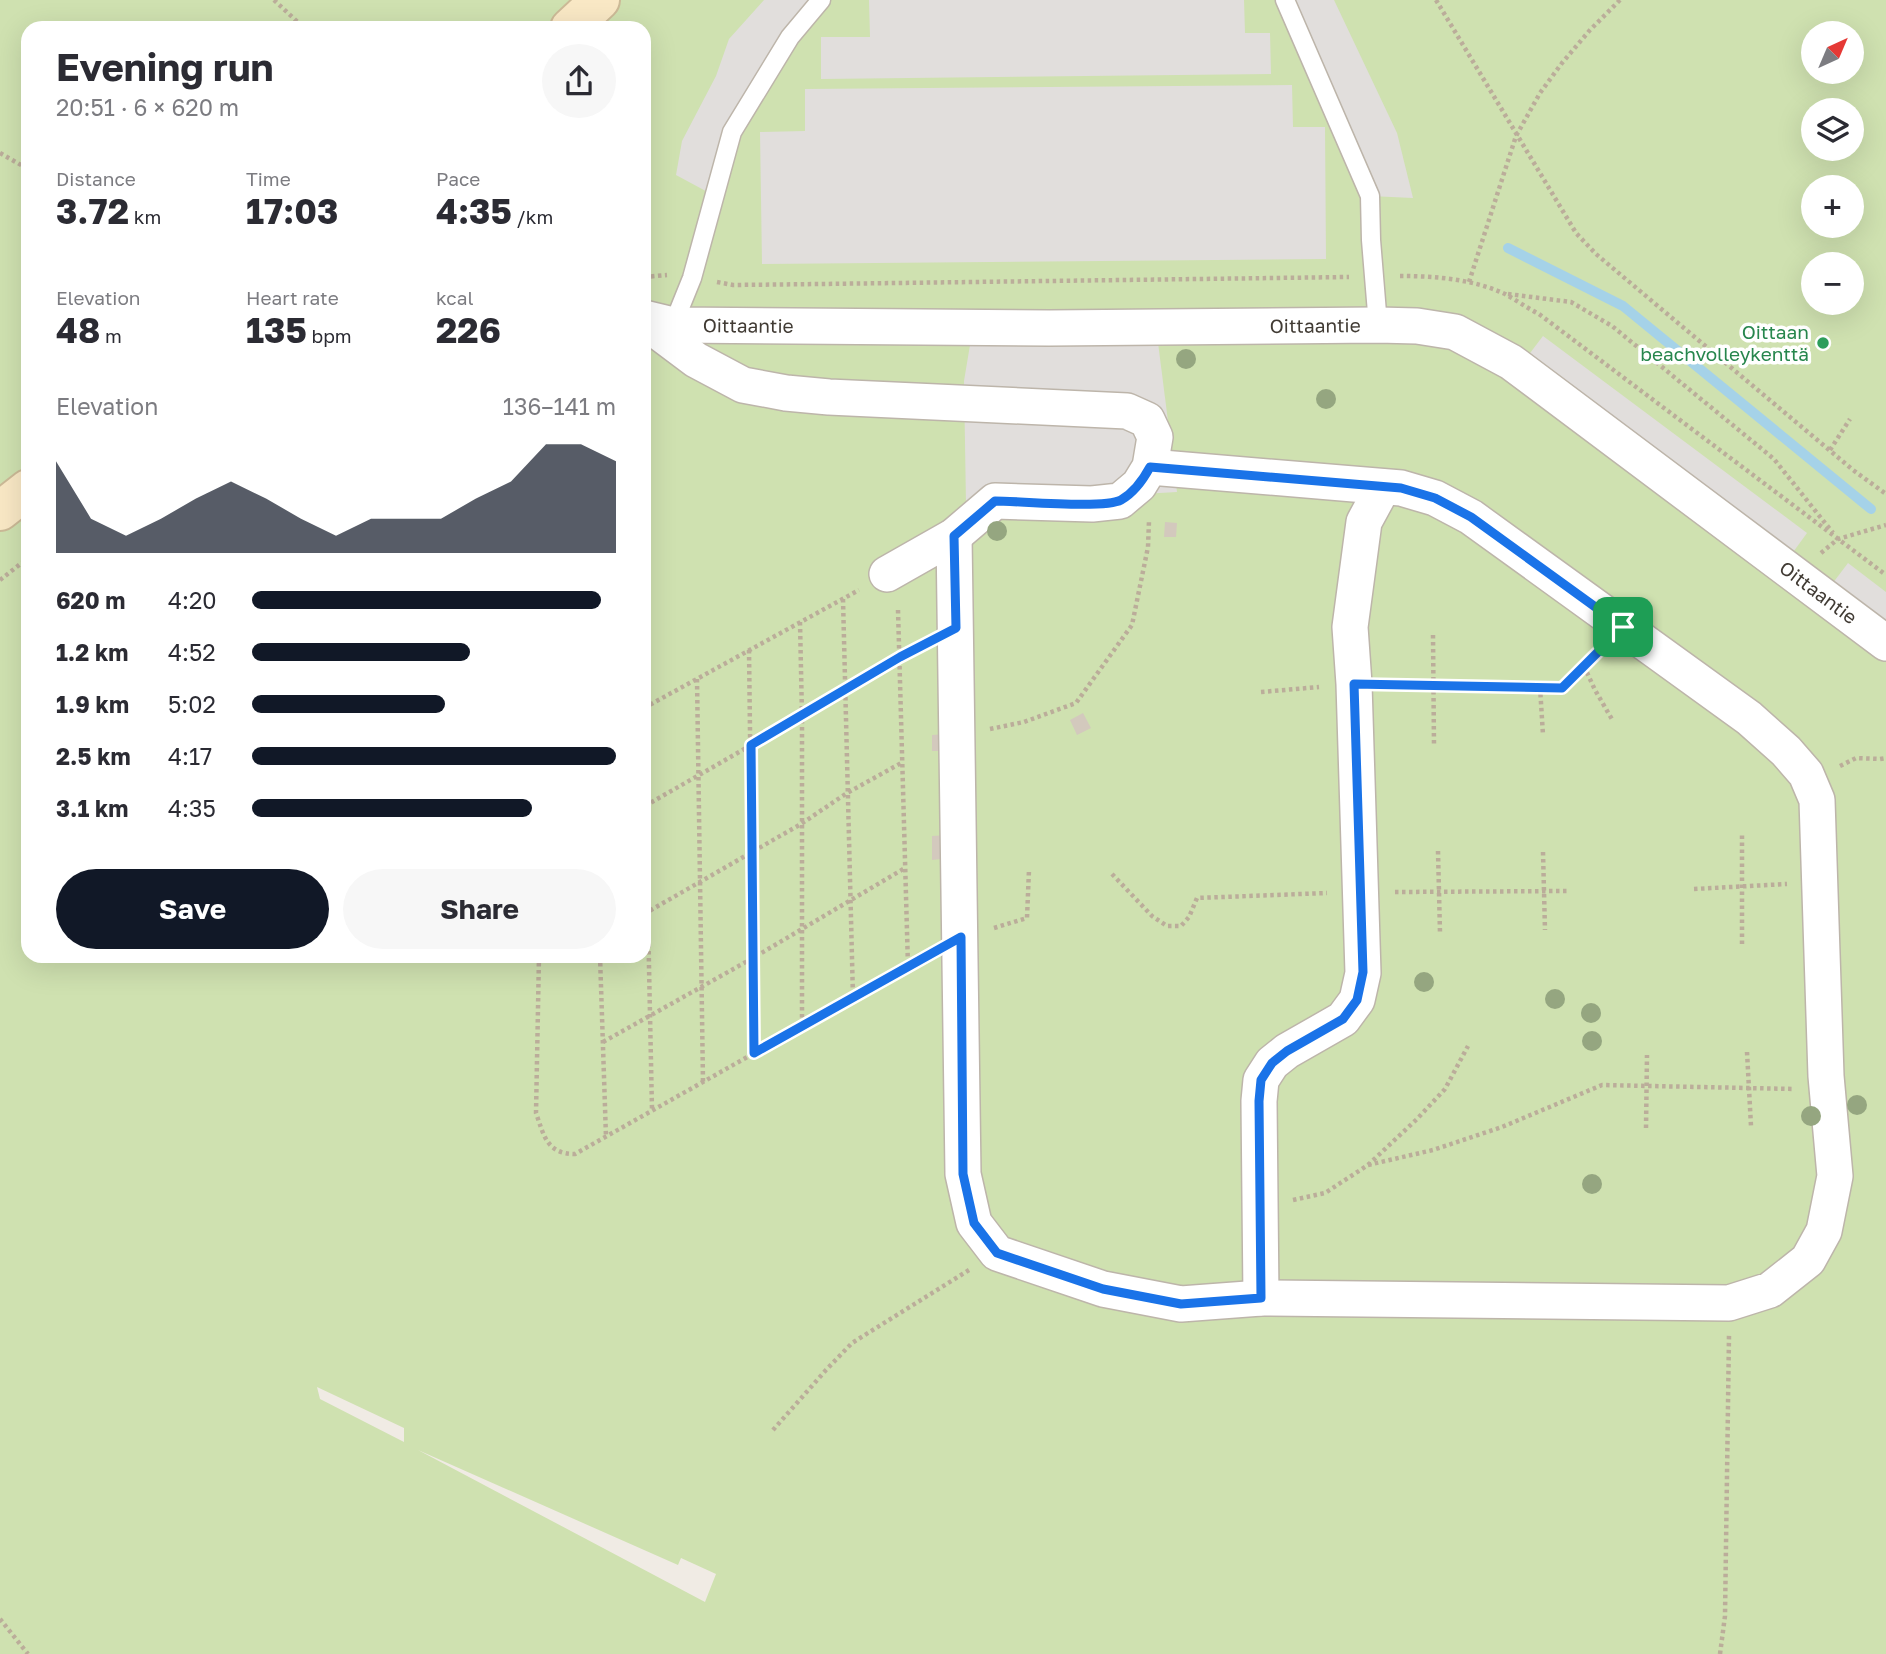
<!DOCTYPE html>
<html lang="en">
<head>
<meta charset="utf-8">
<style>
  :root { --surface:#fff; --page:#f7f7f7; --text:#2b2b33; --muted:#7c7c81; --accent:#111827 }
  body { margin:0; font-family:"Golos Text",sans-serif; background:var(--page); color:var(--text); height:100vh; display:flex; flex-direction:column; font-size:26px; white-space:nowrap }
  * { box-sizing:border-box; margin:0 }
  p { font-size:23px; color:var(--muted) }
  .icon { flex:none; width:38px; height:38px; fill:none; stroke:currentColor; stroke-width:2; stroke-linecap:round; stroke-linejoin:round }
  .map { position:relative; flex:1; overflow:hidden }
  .panel { position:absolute; left:21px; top:21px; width:630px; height:942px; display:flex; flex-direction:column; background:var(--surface); border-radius:21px; box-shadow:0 7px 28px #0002 }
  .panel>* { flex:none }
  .needle { width:46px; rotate:44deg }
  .buttons { position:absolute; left:1801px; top:21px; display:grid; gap:14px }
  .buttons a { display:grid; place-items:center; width:63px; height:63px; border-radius:50%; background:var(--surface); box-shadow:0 7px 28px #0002; font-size:35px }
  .pin { position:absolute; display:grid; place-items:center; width:60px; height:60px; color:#fff; margin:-30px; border-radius:14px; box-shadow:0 4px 10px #0006 }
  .round { display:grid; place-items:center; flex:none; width:74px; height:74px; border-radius:37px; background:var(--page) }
  .overview { display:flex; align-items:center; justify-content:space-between; height:119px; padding:0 35px }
  h1 { font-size:38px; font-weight:700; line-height:52px }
  .stats { display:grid; grid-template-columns:repeat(3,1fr); gap:10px; height:119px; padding:7px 35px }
  .stats div { display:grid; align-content:center }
  .stats b { font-size:35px; font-weight:700 }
  .stats small { font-size:19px; font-weight:400 }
  .stats p { font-size:19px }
  .chart { height:196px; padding:14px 35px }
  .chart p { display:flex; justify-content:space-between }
  .chart svg { width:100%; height:126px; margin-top:7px; fill:var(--accent); opacity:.7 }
  .primary-button { display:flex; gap:14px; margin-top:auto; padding:14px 35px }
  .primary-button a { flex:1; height:80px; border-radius:42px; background:var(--accent); color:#fff; font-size:28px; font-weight:700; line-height:80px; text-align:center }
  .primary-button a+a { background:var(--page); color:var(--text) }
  ul { padding:0 35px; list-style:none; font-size:23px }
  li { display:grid; grid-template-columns:112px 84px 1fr; align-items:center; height:52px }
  li i { height:18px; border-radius:9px; background:var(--accent) }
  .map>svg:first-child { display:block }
</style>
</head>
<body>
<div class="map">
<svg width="1886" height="1654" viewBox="0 0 1886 1654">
  <rect width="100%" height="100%" fill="#f0ebe4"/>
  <path fill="#cfe1b0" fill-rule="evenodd" d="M0,0H1886V1654H0ZM28,28H644V956H28ZM1813,33H1852V72H1813ZM1813,110H1852V149H1813ZM1813,187H1852V226H1813ZM1813,264H1852V303H1813ZM317,1387L404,1428V1442L320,1399ZM418,1450L678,1565L681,1558L716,1574L705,1602Z"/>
  <g fill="#e1dedc">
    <polygon points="764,0 821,0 732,132 715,196 676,175 682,141 716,76 729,39"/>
    <polygon points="869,0 1244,0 1245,33 1270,33 1271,74 821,79 821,37 870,37"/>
    <polygon points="1285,0 1334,0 1397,133 1413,198 1370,196"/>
    <polygon points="1292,85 1293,127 1325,127 1326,259 762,264 760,132 805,131 805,89"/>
    <polygon points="973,327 1156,327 1177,492 966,504 964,381"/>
    <polygon points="1543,336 1807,533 1783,566 1518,369"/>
    <polygon points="1848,563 1886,592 1886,643 1823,596"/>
  </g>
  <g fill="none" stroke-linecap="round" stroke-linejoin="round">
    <polyline stroke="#a5d2e8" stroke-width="10" points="1508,248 1623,306 1871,509"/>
  </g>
  <g fill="#d3c9bd">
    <polygon points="1165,522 1177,523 1176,537 1164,537"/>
    <polygon points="1083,713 1091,728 1077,735 1070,720"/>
    <polygon points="946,734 946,751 932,751 932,735"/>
    <polygon points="949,835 950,858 932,860 932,836"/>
  </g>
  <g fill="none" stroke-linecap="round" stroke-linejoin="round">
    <g stroke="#bdb5aa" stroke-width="21">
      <g id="service">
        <polyline points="1285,0 1370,196 1371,240 1378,325"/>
        <polyline points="673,325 692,278 732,132 790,37 821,0"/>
      </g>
    </g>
    <g stroke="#bdb5aa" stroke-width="38">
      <g id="minor">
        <path id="s1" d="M644,318L673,325L1049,328L1378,325L1417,326L1455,332L1511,362L1886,643"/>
        <polyline points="644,321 696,360 743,385 786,393 829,397 1127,411 1147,420 1155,437 1150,467 1139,485 1120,501 1092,504 995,501 954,536 887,574"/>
        <polyline points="954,536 963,1174 974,1223 997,1253 1103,1289 1181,1304 1261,1298 1729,1303 1770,1290 1808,1260 1824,1231 1835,1176 1826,1076 1817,800 1806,774 1786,751 1749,718 1471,517 1435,498 1401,488 1150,467"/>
        <polyline points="1261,1298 1259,1101 1261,1080 1272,1063 1287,1051 1343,1019 1357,1000 1363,973 1354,684 1350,627 1364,522 1383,487"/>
      </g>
    </g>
    <g stroke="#ccba97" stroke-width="42">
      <g id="secondary">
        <polyline points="570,28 600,0"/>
        <polyline points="0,511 28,489"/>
      </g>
    </g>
    <g stroke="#bbad9a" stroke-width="4.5" stroke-dasharray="3.5 3.5" stroke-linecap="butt">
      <polyline points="274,0 304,28"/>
      <polyline points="1436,0 1576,233 1596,254 1853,470 1886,494"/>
      <polyline points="0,153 28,169"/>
      <path d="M1400,276C1434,276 1473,279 1505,294C1516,300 1527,308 1539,314L1886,575"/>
      <polyline points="644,277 667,275"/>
      <polyline points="717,282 733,285 821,284 1349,277"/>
      <polyline points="1469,282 1516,136 1540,93 1562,63 1590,30 1620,0"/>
      <polyline points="1508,294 1571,302 1612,326 1774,459 1833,533"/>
      <polyline points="1830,450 1850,419"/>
      <polyline points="1821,553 1838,539 1886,525"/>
      <polyline points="0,580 28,558"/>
      <polyline points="843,599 853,998"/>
      <polyline points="898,610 908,967"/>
      <polyline points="800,622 802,716 802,1026"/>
      <polyline points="1433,635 1434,746"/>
      <polyline points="749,650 754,1053"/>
      <polyline points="1584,666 1595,690 1613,721"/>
      <polyline points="697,679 703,1082"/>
      <polyline points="1387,684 1562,688 1598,652"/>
      <polyline points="1540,687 1543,735"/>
      <polyline points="1261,692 1319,687"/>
      <polyline points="644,708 859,590"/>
      <polyline points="644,727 652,1110"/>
      <polyline points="990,729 1024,722 1076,703 1132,625 1148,547 1149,521"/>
      <polyline points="1840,766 1856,758 1880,759 1886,758"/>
      <polyline points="645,806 802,716 845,688 922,645"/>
      <polyline points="1438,851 1440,933"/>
      <polyline points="1543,852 1545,930"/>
      <polyline points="1112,874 1152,916 1167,926 1181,926 1189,917 1197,898 1327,893"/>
      <polyline points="1694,889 1787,884"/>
      <polyline points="1395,892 1570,891"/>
      <polyline points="644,914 801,824 847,793 903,762"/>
      <polyline points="994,928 1027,918 1029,870"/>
      <polyline points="1742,944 1742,834"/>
      <path d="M539,956L536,1113C544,1136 547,1154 575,1154L925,957"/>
      <polyline points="600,956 606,1137"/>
      <polyline points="603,1042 753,958 905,868"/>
      <polyline points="1747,1052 1751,1126"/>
      <polyline points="1646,1128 1647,1055"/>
      <polyline points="1368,1165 1433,1150 1502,1127 1602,1085 1795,1089"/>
      <polyline points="1293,1200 1325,1193 1368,1165 1417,1119 1445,1089 1468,1046"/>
      <polyline points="773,1430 826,1370 852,1343 969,1270"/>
      <polyline points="0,1619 28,1654"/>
      <polyline points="1720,1654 1725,1616 1729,1335"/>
    </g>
    <use href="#service" stroke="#fff" stroke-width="18"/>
    <use href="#minor" stroke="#fff" stroke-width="35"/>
    <use href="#secondary" stroke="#f9e8c5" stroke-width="38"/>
  </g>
  <g fill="#95a680">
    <circle cx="1186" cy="359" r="10"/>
    <circle cx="1326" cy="399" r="10"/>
    <circle cx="997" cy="531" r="10"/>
    <circle cx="1424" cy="982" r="10"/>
    <circle cx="1555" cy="999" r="10"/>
    <circle cx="1591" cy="1013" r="10"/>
    <circle cx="1592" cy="1041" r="10"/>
    <circle cx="1857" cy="1105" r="10"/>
    <circle cx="1811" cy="1116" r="10"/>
    <circle cx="1592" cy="1184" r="10"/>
  </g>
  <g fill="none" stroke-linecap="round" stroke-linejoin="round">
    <g stroke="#fff" stroke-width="14">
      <path id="route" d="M1150,467L1401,488L1435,498L1471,517L1623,627L1562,688L1354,684L1363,972L1357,1000L1343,1019L1287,1051L1272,1063L1261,1080L1259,1101L1261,1298L1181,1304L1103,1289L997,1253L974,1223L963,1174L961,937L754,1053L751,745L900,657L956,628L954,536L995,501C1019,501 1105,509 1121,500C1135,492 1143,480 1150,467Z"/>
    </g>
    <use href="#route" stroke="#1a73e8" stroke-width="9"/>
  </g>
  <circle fill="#2e9e5b" stroke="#fff" stroke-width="2.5" cx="1823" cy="343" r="7"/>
  <g text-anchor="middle" stroke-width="7" stroke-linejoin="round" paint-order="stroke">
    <g font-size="19" fill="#413b34" stroke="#fff">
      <text dy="7" stroke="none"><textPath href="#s1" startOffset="105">Oittaantie</textPath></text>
      <text dy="7" stroke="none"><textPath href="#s1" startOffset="672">Oittaantie</textPath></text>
      <text dy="7" stroke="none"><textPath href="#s1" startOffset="1260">Oittaantie</textPath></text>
    </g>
    <g font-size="19" fill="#27864d" stroke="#fff" text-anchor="end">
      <text x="1809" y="339">Oittaan<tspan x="1809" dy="22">beachvolleykenttä</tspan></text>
    </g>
  </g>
</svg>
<div class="buttons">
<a><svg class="needle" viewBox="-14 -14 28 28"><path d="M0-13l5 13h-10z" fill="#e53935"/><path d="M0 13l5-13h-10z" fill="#7c7c81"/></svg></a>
<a><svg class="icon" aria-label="layers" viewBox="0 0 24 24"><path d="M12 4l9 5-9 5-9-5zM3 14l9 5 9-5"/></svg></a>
<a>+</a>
<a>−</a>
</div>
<div class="pin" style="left:1623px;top:627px;background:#1e9e55"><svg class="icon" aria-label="arrive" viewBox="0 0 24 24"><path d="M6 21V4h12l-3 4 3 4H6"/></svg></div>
<section class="panel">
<div class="overview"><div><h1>Evening run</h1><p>20:51 · 6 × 620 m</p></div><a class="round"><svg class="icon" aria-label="share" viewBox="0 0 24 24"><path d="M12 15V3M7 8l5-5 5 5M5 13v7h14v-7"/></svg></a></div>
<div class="stats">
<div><p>Distance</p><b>3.72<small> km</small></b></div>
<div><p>Time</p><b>17:03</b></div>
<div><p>Pace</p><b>4:35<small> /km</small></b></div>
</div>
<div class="stats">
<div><p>Elevation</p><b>48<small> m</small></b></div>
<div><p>Heart rate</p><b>135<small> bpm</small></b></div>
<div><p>kcal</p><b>226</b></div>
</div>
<div class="chart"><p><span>Elevation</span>136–141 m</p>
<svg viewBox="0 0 160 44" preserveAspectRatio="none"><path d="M0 44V12L10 32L20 38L30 32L40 25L50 19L60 25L70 32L80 38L90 32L100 32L110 32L120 25L130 19L140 6L150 6L160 12V44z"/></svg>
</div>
<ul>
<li><b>620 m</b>4:20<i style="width:96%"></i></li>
<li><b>1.2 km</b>4:52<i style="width:60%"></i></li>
<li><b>1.9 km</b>5:02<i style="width:53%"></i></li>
<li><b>2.5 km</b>4:17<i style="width:100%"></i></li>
<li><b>3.1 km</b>4:35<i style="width:77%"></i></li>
</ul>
<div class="primary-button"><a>Save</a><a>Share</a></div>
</section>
</div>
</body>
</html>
